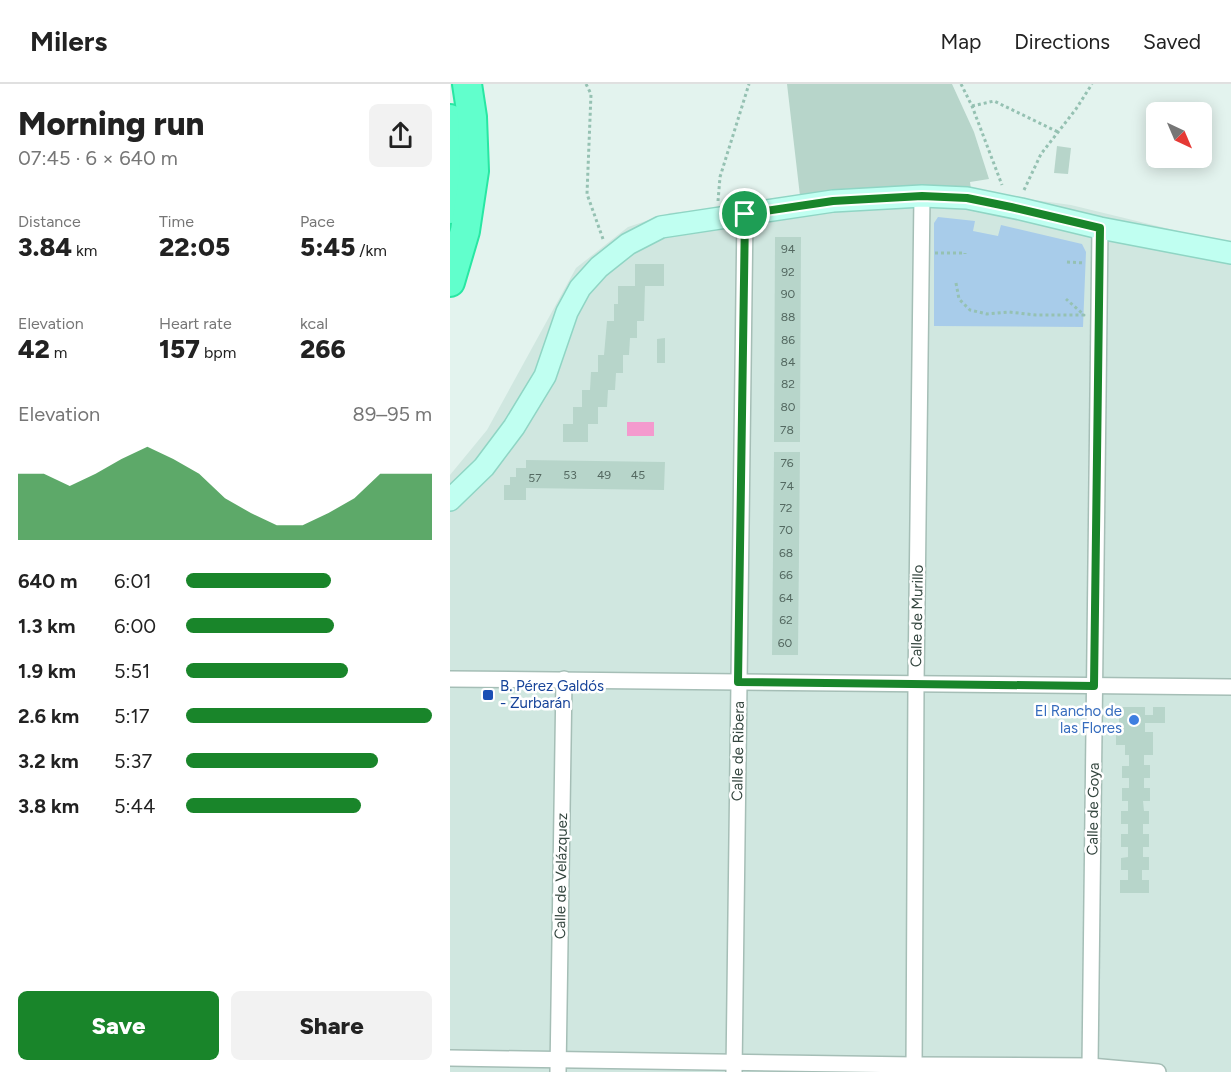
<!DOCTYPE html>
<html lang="en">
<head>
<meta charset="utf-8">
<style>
  :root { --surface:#fff; --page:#f2f2f2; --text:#222; --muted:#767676; --line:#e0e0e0; --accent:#19852a }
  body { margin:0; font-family:Figtree,sans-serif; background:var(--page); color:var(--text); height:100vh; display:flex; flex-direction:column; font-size:22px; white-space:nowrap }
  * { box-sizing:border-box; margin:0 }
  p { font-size:20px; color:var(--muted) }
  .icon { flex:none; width:33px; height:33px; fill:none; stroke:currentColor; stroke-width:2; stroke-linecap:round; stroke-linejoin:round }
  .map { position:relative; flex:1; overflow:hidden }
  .sheet { display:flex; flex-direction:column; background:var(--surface); width:450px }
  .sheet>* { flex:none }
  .needle { width:39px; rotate:136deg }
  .tools { position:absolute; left:696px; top:18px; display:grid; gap:12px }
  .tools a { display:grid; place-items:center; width:66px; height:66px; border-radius:9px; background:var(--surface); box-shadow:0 3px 15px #0003; font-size:30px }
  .pin { position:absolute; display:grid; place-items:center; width:51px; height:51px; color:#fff; margin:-26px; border:3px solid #fff; border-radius:50%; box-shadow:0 2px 6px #0007 }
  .round { display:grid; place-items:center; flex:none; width:63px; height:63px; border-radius:9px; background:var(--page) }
  .overview { display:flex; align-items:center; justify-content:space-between; height:102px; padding:0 18px }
  h1 { font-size:33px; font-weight:800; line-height:45px }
  .metrics { display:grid; grid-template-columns:repeat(3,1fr); gap:9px; height:102px; padding:6px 18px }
  .metrics div { display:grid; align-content:center }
  .metrics b { font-size:26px; font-weight:800 }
  .metrics small { font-size:16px; font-weight:400 }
  .metrics p { font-size:16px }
  .chart { height:168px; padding:12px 18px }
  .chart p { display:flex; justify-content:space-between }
  .chart svg { width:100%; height:108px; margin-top:6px; fill:var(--accent); opacity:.7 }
  .primary-button { display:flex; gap:12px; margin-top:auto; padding:12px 18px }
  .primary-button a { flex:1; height:69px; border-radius:9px; background:var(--accent); color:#fff; font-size:24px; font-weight:800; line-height:69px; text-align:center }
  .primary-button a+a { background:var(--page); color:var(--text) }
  ul { padding:0 18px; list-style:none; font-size:20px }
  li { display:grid; grid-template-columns:96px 72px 1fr; align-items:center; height:45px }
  li i { height:15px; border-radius:8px; background:var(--accent) }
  header { display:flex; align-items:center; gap:36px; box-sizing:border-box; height:84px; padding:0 30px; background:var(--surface); border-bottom:2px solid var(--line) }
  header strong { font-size:28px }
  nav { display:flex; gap:33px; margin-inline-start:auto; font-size:21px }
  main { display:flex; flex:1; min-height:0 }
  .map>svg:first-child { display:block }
</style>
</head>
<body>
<header>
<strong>Milers</strong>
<nav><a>Map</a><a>Directions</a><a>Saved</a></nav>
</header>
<main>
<section class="sheet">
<div class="overview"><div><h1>Morning run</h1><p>07:45 · 6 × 640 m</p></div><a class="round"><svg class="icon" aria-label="share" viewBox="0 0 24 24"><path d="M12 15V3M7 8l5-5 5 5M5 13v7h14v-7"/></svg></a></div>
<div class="metrics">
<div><p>Distance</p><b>3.84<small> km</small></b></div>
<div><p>Time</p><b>22:05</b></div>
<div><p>Pace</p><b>5:45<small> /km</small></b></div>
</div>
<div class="metrics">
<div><p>Elevation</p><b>42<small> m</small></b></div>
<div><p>Heart rate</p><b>157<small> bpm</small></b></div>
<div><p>kcal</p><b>266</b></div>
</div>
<div class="chart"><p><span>Elevation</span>89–95 m</p>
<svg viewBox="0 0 160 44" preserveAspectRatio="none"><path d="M0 44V17L10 17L20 22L30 17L40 11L50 6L60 11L70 17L80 27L90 33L100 38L110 38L120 33L130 27L140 17L150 17L160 17V44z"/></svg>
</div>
<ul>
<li><b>640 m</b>6:01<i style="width:59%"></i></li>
<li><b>1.3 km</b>6:00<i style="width:60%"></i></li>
<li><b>1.9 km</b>5:51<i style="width:66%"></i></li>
<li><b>2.6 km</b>5:17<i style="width:100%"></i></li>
<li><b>3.2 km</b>5:37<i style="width:78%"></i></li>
<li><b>3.8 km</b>5:44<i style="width:71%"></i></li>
</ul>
<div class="primary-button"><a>Save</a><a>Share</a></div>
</section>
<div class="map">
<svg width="781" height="988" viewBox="0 0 781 988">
  <rect width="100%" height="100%" fill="#e3f3ee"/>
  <polygon fill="#d0e7e0" points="480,102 621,121 781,160 781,988 0,988 0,391 37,346 126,184 178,143 220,129"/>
  <polygon fill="#a8ccea" points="488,133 525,137 523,147 548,152 551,141 632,160 636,168 633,243 484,242 484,139"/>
  <rect fill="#f49ace" x="177" y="338" width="27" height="14"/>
  <g fill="#b7d5ca">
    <polygon points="337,0 502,0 524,48 539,95 520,98 521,105 480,101 350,112"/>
    <polygon points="607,62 621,64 618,90 604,89"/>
    <polygon points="325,153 351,153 350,358 324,358"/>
    <polygon points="185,180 214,180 214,202 195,202 194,237 187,237 187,254 180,254 179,271 173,271 173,289 166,289 165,306 158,306 157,323 148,323 148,340 138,340 138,358 113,358 113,340 123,340 123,323 132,323 132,306 140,306 141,288 148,288 148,271 154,271 157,237 164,237 164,220 168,220 168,202 185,202"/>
    <polygon points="215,254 215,279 207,279 207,255"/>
    <polygon points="324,368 350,368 348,571 322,571"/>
    <polygon points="76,376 215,378 214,406 76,404 76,416 54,416 54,401 60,401 60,393 66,393 66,384 76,384"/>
    <polygon points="669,623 695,623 695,631 703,631 703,623 715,623 715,639 695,639 695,648 703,648 703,671 694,671 694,681 700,681 700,694 694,694 694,704 700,704 700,717 693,717 694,727 699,727 699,740 693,740 693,750 699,750 699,763 693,763 693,773 699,773 699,786 692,786 692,796 699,796 699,809 670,809 670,796 678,796 678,786 671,786 671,774 678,773 678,763 671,763 671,750 678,750 678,740 671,740 671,727 678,727 678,717 672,717 672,704 679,704 679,694 672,694 672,682 679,682 679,671 675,671 675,661 666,661 666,648 673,648 673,639 669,639"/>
  </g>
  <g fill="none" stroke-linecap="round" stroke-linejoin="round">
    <g stroke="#a5beb6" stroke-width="18">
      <g id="street">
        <polyline points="0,595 781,603"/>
        <polyline points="0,974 464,981 640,982 708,988"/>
        <polyline points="640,982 650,144"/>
        <polyline points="108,988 114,595"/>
        <polyline points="284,988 295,130"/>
        <polyline points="464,988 466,600 472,112"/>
      </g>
    </g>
    <g stroke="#8fd5c4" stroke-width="24">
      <polyline id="secondary" points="0,416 34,383 64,343 95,292 117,228 130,204 149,183 178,160 211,143 383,117 472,112 517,114 571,125 650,144 781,169"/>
    </g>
    <g stroke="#28e7a3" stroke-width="32">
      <g id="highway">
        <polyline points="0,35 3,84 0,125"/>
        <polyline points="0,198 15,147 24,87 22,33 17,0"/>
      </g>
    </g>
    <g stroke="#95c1b2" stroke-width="3" stroke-dasharray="3 3" stroke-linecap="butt">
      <polyline points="136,0 141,10 137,110 153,155"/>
      <polyline points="511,0 522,22 552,101"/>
      <polyline points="522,22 544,17 608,48"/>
      <polyline points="574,106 591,70 626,25 642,0"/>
      <polyline points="268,117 270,93 299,0"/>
      <polyline points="485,169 515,169 515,170"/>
      <polyline points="617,178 635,179"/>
      <polyline points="506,199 509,215 520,226 537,230 559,228 586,231 634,231 616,215"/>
    </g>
    <use href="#street" stroke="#fff" stroke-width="15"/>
    <use href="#secondary" stroke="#c0fff1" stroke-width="21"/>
    <use href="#highway" stroke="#61ffcc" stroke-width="28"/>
  </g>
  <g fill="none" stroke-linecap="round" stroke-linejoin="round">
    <g stroke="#fff" stroke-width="12">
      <polygon id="route" points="472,112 517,114 561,123 650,144 644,602 288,598 295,130 383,117"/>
    </g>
    <use href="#route" stroke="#19852a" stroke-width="8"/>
  </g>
  <rect fill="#1a4fb4" stroke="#fff" stroke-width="2" x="32" y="605" width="12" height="12" rx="3"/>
  <circle fill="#3f7fe0" stroke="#fff" stroke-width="2" cx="684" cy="636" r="6"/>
  <g text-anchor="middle" stroke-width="5" stroke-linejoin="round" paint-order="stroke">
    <g font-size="12" fill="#546961">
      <text x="338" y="169">94</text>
      <text x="338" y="192">92</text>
      <text x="338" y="214">90</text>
      <text x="338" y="237">88</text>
      <text x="338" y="260">86</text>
      <text x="338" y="282">84</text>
      <text x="338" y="304">82</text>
      <text x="338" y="327">80</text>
      <text x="337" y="350">78</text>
      <text x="337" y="383">76</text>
      <text x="120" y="395">53</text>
      <text x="154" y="395">49</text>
      <text x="188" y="395">45</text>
      <text x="85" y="398">57</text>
      <text x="337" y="406">74</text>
      <text x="336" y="428">72</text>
      <text x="336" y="450">70</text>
      <text x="336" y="473">68</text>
      <text x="336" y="495">66</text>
      <text x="336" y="518">64</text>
      <text x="336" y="540">62</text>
      <text x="335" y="563">60</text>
    </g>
    <g font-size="15" fill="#33453e" stroke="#fff">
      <text transform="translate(467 532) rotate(-89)" y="5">Calle de Murillo</text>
      <text transform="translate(288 667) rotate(-89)" y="5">Calle de Ribera</text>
      <text transform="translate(643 725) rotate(-89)" y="5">Calle de Goya</text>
      <text transform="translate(111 792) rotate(-89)" y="5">Calle de Velázquez</text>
    </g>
    <g font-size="15" fill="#164399" stroke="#fff" text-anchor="start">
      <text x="50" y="607">B. Pérez Galdós<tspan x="50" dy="17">- Zurbarán</tspan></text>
    </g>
    <g font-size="15" fill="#366cbe" stroke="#fff" text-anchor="end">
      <text x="672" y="632">El Rancho de<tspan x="672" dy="17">las Flores</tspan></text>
    </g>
  </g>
</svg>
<div class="tools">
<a><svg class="needle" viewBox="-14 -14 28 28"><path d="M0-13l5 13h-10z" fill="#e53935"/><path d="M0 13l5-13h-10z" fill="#767676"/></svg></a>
</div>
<div class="pin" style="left:295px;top:130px;background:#1e9e55"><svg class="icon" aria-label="arrive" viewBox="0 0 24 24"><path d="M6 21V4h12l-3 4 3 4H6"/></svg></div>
</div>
</main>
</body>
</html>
